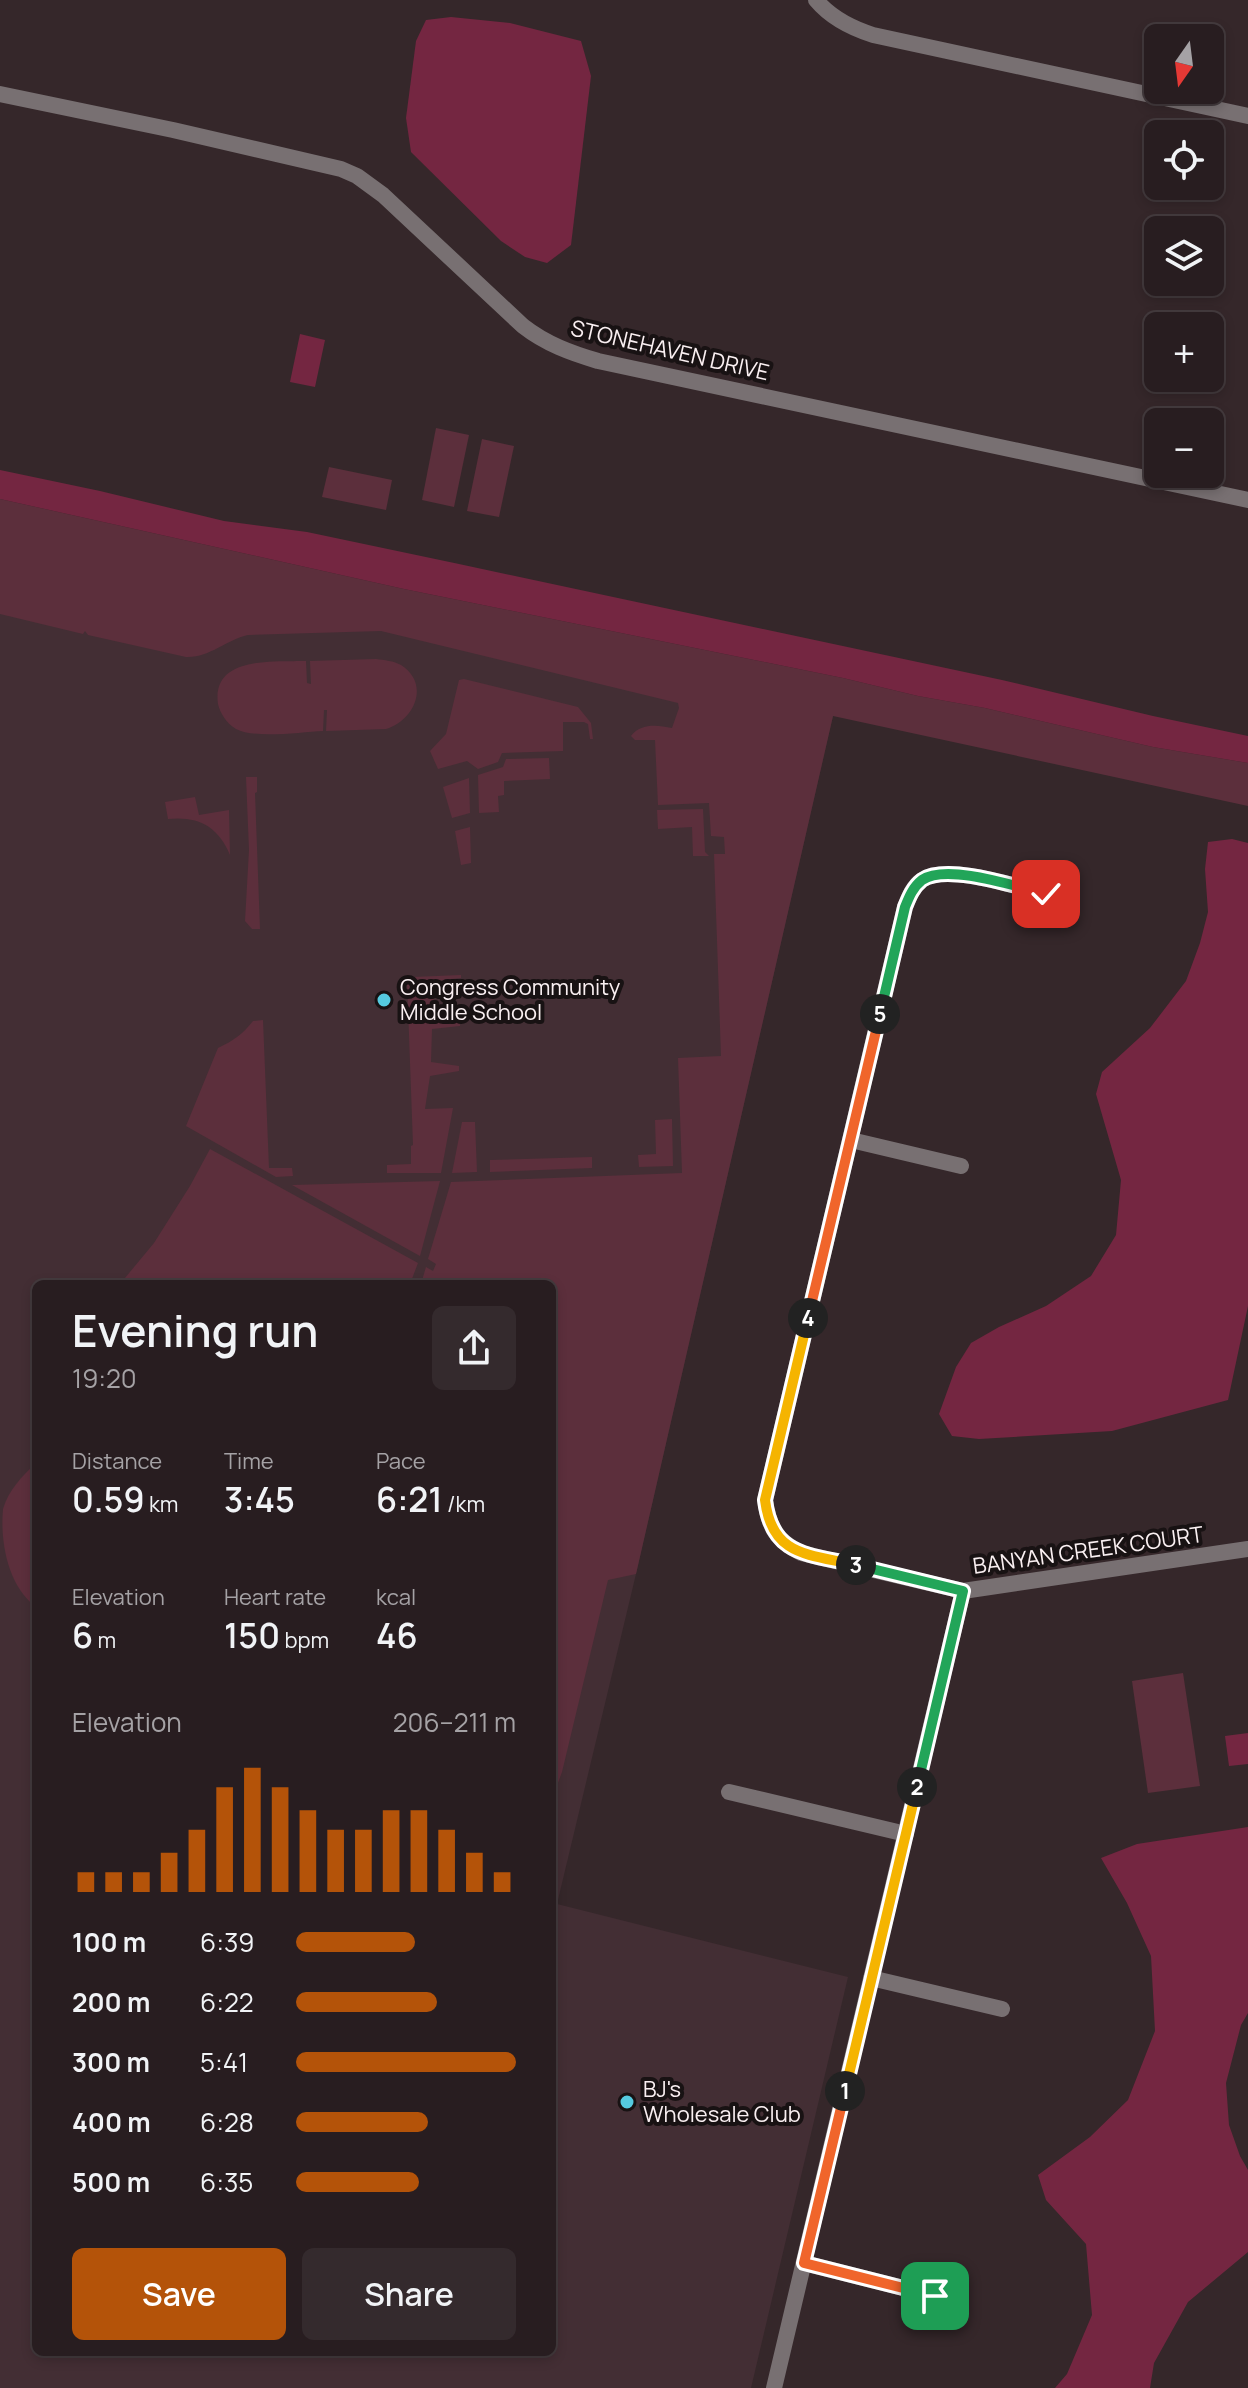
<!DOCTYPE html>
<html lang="en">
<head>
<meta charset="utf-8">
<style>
  :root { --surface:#281d20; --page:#342a2d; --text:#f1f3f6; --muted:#a5a2a5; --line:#443b3e; --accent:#b45309 }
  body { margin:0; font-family:Manrope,sans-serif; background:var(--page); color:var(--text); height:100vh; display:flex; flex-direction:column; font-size:30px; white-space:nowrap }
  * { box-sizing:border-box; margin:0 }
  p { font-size:26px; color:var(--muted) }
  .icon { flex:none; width:44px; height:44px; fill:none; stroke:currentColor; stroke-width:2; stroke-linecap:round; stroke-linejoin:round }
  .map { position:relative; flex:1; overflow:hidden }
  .details { position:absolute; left:32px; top:1280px; width:524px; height:1076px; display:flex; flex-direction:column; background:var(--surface); border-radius:12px; box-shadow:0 4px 12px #0003,0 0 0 2px var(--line) }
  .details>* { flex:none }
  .needle { width:52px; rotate:194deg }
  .tools { position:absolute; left:1144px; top:24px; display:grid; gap:16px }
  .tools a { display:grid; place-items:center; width:80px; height:80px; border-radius:12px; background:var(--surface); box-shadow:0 4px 12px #0003,0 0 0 2px var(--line); font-size:40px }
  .pin { position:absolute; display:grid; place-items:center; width:68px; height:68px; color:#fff; margin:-34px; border-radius:16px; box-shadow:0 4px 12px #0006 }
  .km { position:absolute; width:40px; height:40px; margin:-20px; border-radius:50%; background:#222; color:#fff; font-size:22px; line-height:40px; text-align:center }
  .round { display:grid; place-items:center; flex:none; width:84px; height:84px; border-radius:12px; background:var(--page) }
  .summary { display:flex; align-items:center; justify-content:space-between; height:136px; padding:0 40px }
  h1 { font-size:44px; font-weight:600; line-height:60px }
  .figures { display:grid; grid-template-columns:repeat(3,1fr); gap:12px; height:136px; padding:8px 40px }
  .figures div { display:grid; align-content:center }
  .figures b { font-size:34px; font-weight:600 }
  .figures small { font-size:22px; font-weight:400 }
  .figures p { font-size:22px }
  .chart { height:224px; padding:16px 40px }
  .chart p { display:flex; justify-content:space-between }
  .chart svg { width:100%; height:144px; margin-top:8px; stroke:var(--accent); stroke-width:6 }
  .primary-button { display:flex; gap:16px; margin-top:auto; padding:16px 40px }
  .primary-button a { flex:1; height:92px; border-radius:12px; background:var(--accent); color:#fff; font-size:32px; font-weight:600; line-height:92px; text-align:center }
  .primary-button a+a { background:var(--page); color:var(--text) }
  ul { padding:0 40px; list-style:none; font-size:26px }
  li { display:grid; grid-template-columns:128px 96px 1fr; align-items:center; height:60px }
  li i { height:20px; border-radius:10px; background:var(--accent) }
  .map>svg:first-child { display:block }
</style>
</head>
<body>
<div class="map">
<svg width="1248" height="2388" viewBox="0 0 1248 2388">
  <rect width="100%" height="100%" fill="#35272a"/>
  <path fill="#432e34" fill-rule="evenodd" d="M0,537L833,716L636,1574L557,1904L848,1977L751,2388H0ZM36,1284H552V2352H36Z"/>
  <g fill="#5c2f3c">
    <polygon points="436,428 469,435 454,507 422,500"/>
    <polygon points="482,439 514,446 499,517 467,511"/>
    <polygon points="329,467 392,480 386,510 322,497"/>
    <path d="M0,499L404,589L843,678L918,696L985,708L1153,747L1248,763V806L833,716L636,1574L608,1580L562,1772L552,1799V1284H421L426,1267L433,1271L436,1264L428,1259L451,1182L682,1173L678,1058L721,1056L714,854H725L724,837L711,836L709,803L658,805L655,740H635L631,736C641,723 657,725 672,728L679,708L678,703L381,631L248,635C226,640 209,658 186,657L88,635L85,631L83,634L0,614Z"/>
    <path d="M376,659C384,660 394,661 401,665C431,684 414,721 386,729L326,731L327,710H324L323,731C301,732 255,739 236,729C227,724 220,713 218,704C211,655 276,662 306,661L307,683L311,684L310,661Z"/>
    <polygon points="464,679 578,707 591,723 593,739 590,739 588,724 584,722 563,722 563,751 502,753 498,762 478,769 467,761 438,769 430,751 446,734 459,680"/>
    <polygon points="549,758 550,779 504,781 504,795 498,796 499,812 479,813 478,775 503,767 506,759"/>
    <polygon points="246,777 257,777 257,792 255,793 260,929 252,929 245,921 249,850"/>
    <polygon points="469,778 470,813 452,818 443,787"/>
    <path d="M195,797L199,815L229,810L230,855C218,826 198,816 168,819L165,802Z"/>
    <polygon points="703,809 705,852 709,856 693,856 692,827 658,829 657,810"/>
    <polygon points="470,827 471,863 461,865 455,831"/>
    <polygon points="461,975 461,978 433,981 434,1013 460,1017 460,1026 432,1029 431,1062 459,1066 459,1071 430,1076 425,1109 453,1108 441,1173 387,1173 387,1165 411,1164 411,1146 413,1145 407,980 412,980 412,977"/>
    <path d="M263,1020L269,1168H292L293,1176L276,1177L186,1126L218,1048C233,1041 243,1034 253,1021Z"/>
    <polygon points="672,1119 673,1166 639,1167 638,1155 656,1154 655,1120"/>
    <polygon points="462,1122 475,1122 477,1172 452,1173"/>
    <polygon points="210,1149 418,1263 410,1284 120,1284 154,1243 190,1186"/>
    <polygon points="592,1157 592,1168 490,1172 490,1160"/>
    <polygon points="440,1181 420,1256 292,1185"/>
    <path d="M36,1463V1607C8,1586 0,1543 3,1509C8,1491 22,1476 36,1463Z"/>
    <polygon points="1183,1673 1200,1786 1148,1793 1132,1681"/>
  </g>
  <g fill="#742641">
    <polygon points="451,17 510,23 581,41 591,76 571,245 547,263 525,257 501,241 411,152 406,118 416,41 426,20"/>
    <polygon points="300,334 325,340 315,387 290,382"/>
    <polygon points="0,470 100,491 224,521 307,532 459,564 1002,680 1153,716 1248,736 1248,763 1153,747 985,708 918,696 843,678 404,589 0,499"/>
    <polygon points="1232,839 1248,843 1248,1306 1228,1400 1112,1431 979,1439 952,1436 939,1414 956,1367 971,1343 999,1327 1046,1306 1091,1276 1116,1235 1121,1180 1096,1094 1102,1072 1150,1028 1186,981 1200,943 1208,912 1205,869 1208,842"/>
    <polygon points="1248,1733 1248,1764 1229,1766 1225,1736"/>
    <polygon points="1248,1827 1248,2013 1241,2025 1226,2083 1229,2125 1240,2156 1248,2170 1248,2252 1188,2302 1154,2363 1150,2388 1055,2388 1067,2374 1092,2315 1086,2244 1046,2200 1038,2175 1090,2137 1128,2100 1155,2031 1151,1956 1127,1903 1101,1858 1137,1844"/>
  </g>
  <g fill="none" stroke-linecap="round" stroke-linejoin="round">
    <g stroke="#787072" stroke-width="16">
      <path d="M816,0C831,18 851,28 873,35L1248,116"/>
      <path d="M0,94L173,130L341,169L357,176L383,195L523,326C546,344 571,353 598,361L1248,500"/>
      <path d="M1046,894C1017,887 947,863 922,880C913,886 909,897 905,907L765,1500C769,1528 776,1540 801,1553L963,1591L1248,1549"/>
      <polyline points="851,1140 961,1166"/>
      <polyline points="729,1792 906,1834"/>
      <polyline points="871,1978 1002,2009"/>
      <polyline points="804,2263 935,2296"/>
      <polyline points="774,2388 963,1591"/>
    </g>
  </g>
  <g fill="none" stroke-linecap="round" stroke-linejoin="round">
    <g stroke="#fff" stroke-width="16">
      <polyline id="split-1" points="845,2091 804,2263 935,2296"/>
    </g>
    <g stroke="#fff" stroke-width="16">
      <polyline id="split-2" points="845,2091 917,1787"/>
    </g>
    <g stroke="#fff" stroke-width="16">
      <polyline id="split-3" points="856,1565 963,1591 917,1787"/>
    </g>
    <g stroke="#fff" stroke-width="16">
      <path id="split-4" d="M808,1318L765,1500C772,1557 809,1554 856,1565"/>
    </g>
    <g stroke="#fff" stroke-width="16">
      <polyline id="split-5" points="808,1318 880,1014"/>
    </g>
    <g stroke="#fff" stroke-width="16">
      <path id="split-6" d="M880,1014L905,907C909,897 913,887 922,880C947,863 1017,887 1046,894"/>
    </g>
    <use href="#split-1" stroke="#f0652b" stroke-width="10"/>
    <use href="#split-2" stroke="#f5b400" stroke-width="10"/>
    <use href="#split-3" stroke="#22a559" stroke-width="10"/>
    <use href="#split-4" stroke="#f5b400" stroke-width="10"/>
    <use href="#split-5" stroke="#f0652b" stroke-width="10"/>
    <use href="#split-6" stroke="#22a559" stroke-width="10"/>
  </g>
  <g fill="#55cae0" stroke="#181213" stroke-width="3">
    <circle cx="384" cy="1000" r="8"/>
    <circle cx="627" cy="2102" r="8"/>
  </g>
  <g text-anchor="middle" stroke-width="8" stroke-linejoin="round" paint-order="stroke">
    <g font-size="22" fill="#faf0f2" stroke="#181213">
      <text transform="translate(670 350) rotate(13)" y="8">STONEHAVEN DRIVE</text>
      <text transform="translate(1088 1550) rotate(-8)" y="8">BANYAN CREEK COURT</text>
    </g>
    <g font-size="22" fill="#faf0f2" stroke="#181213" text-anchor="start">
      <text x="400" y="995">Congress Community<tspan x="400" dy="25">Middle School</tspan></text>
      <text x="643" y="2097">BJ's<tspan x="643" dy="25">Wholesale Club</tspan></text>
    </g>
  </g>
</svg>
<div class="tools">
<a><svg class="needle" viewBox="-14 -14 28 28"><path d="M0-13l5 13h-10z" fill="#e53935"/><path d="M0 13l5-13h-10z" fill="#a5a2a5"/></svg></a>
<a><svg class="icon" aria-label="locate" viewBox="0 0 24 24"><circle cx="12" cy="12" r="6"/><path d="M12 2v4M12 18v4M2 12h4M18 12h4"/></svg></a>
<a><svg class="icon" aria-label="layers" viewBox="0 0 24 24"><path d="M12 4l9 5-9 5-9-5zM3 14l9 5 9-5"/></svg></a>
<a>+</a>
<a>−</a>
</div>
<div class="pin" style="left:935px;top:2296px;background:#1e9e55"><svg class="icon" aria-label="arrive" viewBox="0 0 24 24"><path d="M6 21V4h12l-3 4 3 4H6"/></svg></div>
<div class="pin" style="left:1046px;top:894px;background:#d93025"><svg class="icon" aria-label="check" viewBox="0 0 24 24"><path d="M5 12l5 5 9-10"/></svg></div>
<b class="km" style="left:845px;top:2091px">1</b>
<b class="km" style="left:917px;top:1787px">2</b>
<b class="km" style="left:856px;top:1565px">3</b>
<b class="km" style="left:808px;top:1318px">4</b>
<b class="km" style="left:880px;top:1014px">5</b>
<section class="details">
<div class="summary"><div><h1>Evening run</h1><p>19:20</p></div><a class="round"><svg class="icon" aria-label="share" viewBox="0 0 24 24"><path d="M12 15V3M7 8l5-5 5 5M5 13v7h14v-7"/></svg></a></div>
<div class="figures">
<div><p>Distance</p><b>0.59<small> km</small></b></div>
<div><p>Time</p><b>3:45</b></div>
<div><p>Pace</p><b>6:21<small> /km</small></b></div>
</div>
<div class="figures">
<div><p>Elevation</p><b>6<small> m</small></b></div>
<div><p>Heart rate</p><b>150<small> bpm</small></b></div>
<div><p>kcal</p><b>46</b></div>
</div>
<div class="chart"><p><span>Elevation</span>206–211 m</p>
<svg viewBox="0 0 160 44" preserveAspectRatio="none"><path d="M5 44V38M15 44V38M25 44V38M35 44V32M45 44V25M55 44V12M65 44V6M75 44V12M85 44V19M95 44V25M105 44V25M115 44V19M125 44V19M135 44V25M145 44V32M155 44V38"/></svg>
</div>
<ul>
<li><b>100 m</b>6:39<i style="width:54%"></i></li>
<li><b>200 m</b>6:22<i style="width:64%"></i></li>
<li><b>300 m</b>5:41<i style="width:100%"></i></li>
<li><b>400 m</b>6:28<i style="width:60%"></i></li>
<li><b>500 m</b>6:35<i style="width:56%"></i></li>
</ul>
<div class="primary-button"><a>Save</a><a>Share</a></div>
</section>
</div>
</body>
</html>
